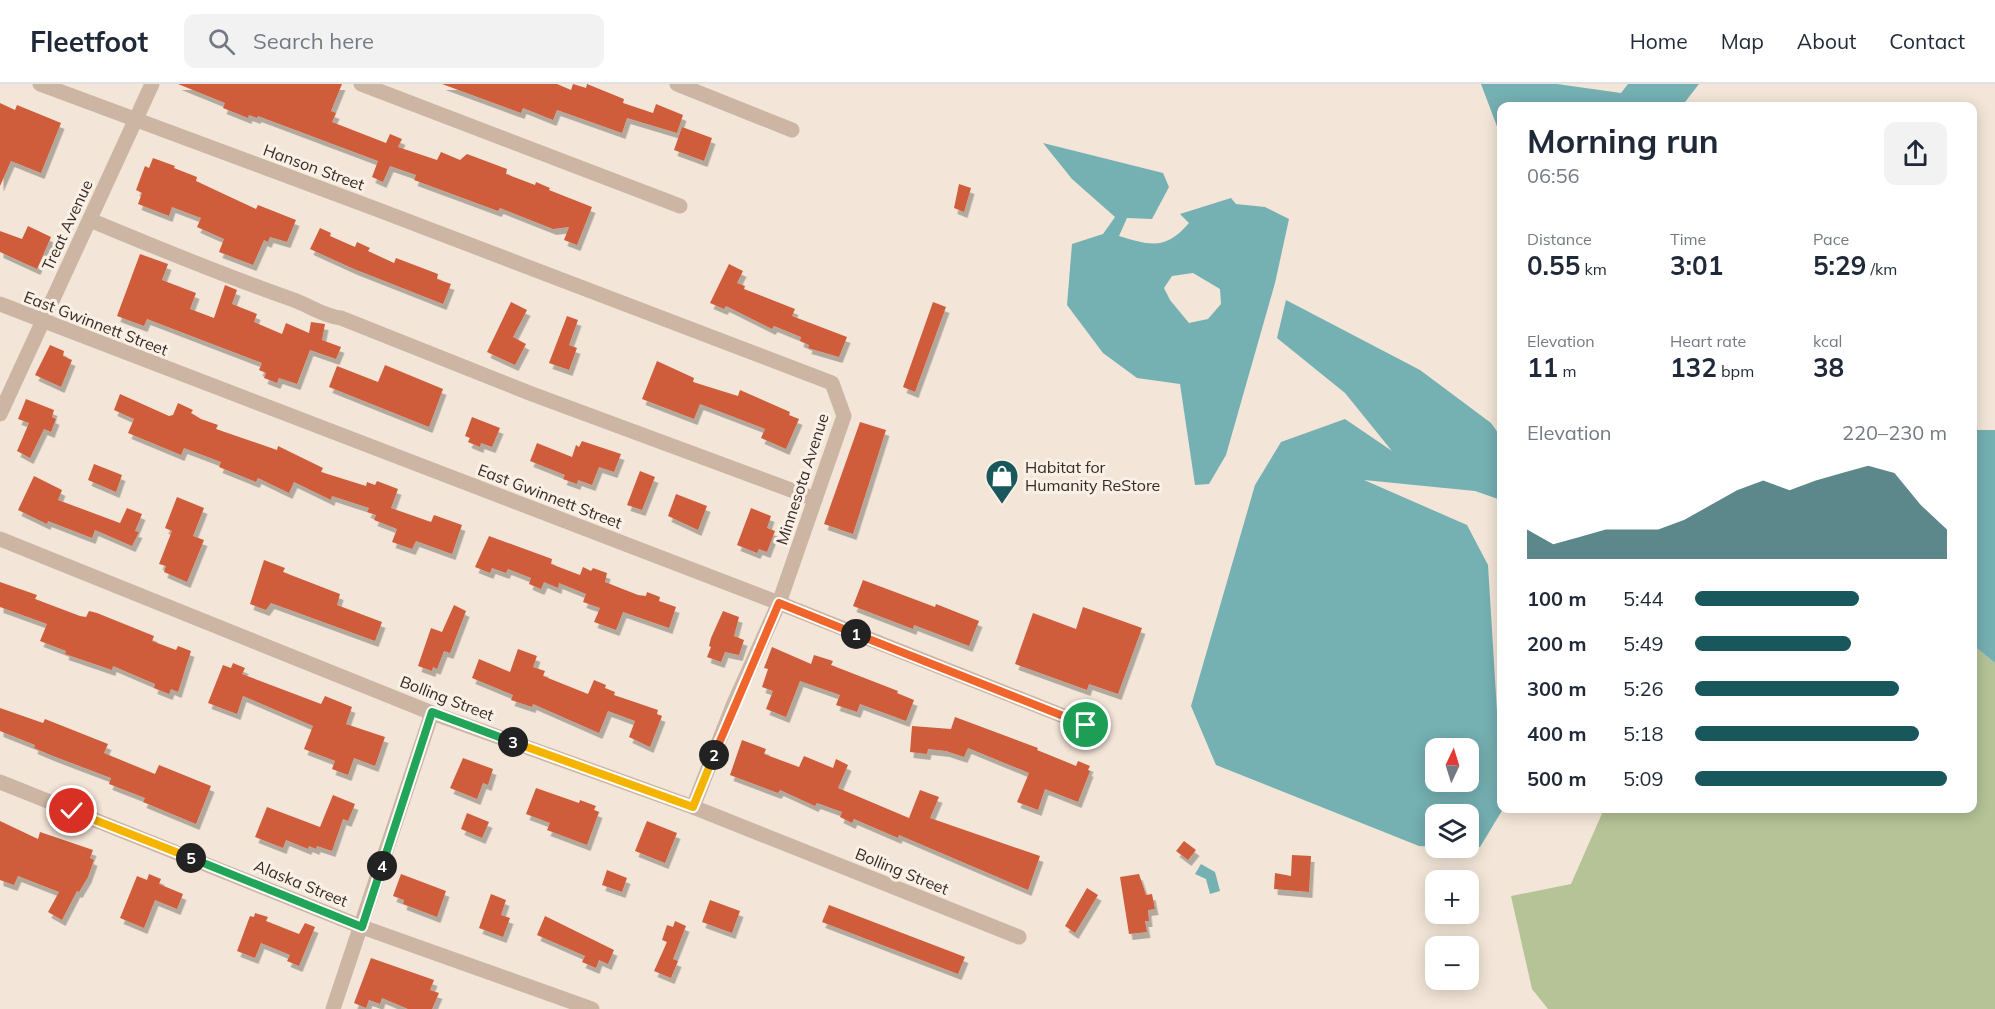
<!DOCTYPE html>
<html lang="en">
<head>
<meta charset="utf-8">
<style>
  :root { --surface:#fff; --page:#f2f2f3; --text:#1f2937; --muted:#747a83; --line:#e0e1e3; --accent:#18575b }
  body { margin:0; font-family:Mulish,sans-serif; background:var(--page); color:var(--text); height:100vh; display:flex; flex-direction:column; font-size:22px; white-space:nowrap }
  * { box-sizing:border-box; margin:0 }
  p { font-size:20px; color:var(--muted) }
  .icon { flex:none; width:33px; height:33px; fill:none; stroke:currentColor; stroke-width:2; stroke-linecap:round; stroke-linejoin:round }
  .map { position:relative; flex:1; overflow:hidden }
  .sheet { position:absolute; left:1497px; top:18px; width:480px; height:711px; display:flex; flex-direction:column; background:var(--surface); border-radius:12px; box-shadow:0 3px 15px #0003 }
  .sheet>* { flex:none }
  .needle { width:39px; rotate:4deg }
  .tools { position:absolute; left:1425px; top:654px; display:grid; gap:12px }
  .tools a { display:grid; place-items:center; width:54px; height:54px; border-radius:12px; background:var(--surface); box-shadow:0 3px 15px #0003; font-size:30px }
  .pin { position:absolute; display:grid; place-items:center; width:51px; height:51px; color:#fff; margin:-26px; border:3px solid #fff; border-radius:50%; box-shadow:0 2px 6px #0007 }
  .km { position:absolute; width:30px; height:30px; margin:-15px; border-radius:50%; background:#222; color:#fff; font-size:16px; line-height:30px; text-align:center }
  .round { display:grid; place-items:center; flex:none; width:63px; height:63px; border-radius:12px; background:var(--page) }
  .summary { display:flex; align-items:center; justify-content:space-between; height:102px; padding:0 30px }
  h1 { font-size:33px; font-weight:700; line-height:45px }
  .stats { display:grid; grid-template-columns:repeat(3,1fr); gap:9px; height:102px; padding:6px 30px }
  .stats div { display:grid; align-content:center }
  .stats b { font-size:26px; font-weight:700 }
  .stats small { font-size:16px; font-weight:400 }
  .stats p { font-size:16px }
  .chart { height:168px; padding:12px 30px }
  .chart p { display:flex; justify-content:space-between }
  .chart svg { width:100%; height:108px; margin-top:6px; fill:var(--accent); opacity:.7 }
  ul { padding:0 30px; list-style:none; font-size:20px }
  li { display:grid; grid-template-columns:96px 72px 1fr; align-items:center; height:45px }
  li i { height:15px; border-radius:8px; background:var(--accent) }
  header { display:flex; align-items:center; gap:36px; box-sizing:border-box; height:84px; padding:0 30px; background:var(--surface); border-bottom:2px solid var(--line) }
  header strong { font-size:28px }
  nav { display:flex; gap:33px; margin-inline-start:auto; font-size:21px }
  .search { width:420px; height:54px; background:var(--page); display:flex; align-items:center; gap:15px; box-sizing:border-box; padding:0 21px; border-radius:12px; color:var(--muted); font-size:22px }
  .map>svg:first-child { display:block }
</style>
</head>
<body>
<header>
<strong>Fleetfoot</strong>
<div class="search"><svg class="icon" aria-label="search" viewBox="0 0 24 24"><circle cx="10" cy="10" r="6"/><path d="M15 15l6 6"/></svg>Search here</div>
<nav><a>Home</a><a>Map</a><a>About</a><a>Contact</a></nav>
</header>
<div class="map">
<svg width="1995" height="925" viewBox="0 0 1995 925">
  <defs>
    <filter id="shadow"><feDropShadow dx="3.5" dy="6" stdDeviation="0" flood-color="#0004"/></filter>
  </defs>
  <rect width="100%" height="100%" fill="#f3e6d8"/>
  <polygon fill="#b5c397" points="1973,561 1995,579 1995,925 1548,925 1532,905 1511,812 1571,800 1604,725 1972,724"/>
  <g fill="#75b0b2" fill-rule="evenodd">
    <polygon points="1481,0 1557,0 1621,9 1628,0 1699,0 1682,22 1502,22 1501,53"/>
    <path d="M1043,59L1163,89L1169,103L1152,135L1127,134L1119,152C1150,161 1165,167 1189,139L1180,130L1231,114L1236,120L1265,123L1289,135L1275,199L1226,371L1209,400L1195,401L1180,300L1137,294L1103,269L1067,221L1072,160L1103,150L1115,133L1072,95ZM1193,189L1220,205L1221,220L1208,235L1189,239L1170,216L1164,204L1172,192Z"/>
    <path d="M1286,216L1420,286L1491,339L1501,353V416L1475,407L1364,396L1467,441L1488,481L1503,725L1480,763H1469L1468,730H1436L1435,763L1419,762L1216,681L1191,622L1255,401L1281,358L1345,335L1392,367L1345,309L1277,254ZM1468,664V698H1436V664Z"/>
    <polygon points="1972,346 1995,346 1995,579 1973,561"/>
    <polygon points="1201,780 1215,788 1220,807 1210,810 1206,795 1195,790"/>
  </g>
  <g fill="#cf5d3a" filter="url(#shadow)">
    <polygon points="178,0 342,0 331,27 336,29 332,38 386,59 390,50 402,55 398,63 437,76 441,68 460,76 467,70 507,85 506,90 535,101 536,98 550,104 549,106 592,123 577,161 564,156 569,143 553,145 500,124 498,127 414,96 416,91 390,82 383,98 372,93 378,77 258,32 257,34 249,31 248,34 223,24 225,19"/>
    <polygon points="442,0 557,0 571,6 573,0 586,4 587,0 624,15 623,19 653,29 656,20 683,31 677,49 627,34 622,49 557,26 553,36 523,24 521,29"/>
    <polygon points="0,19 15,26 17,21 61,39 41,89 11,77 0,102"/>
    <polygon points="682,43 712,54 704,77 674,66"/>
    <polygon points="153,74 175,82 174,84 197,93 196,97 256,125 258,121 296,136 287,158 270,153 268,158 264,156 253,181 219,168 224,155 197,143 201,134 172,123 169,132 138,120 142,109 136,106 145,82 149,84"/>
    <polygon points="959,100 971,104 964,128 954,124"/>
    <polygon points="28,142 51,153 37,185 0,168 0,147 22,155"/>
    <polygon points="320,144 331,149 330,152 355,163 357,158 370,164 368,167 394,179 396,174 438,190 437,195 451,200 443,220 354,185 310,165"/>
    <polygon points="140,170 168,180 162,196 196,209 190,225 214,234 225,201 237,206 232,220 257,230 254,238 282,250 286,239 309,249 311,238 325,240 322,256 341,263 336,275 310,266 297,300 279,294 277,299 264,294 266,289 259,286 262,279 147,235 144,242 117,232"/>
    <polygon points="729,180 743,187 737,199 745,202 744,205 795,225 792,232 847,253 839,273 808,264 809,261 800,257 801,253 774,242 772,245 726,222 724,225 710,219"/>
    <polygon points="511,218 527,226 513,253 526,260 515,281 487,268"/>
    <polygon points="933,218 946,223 915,308 903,303"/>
    <polygon points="567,232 578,236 569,261 577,264 569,286 549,279"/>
    <polygon points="50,261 64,267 63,272 72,276 61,303 35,291"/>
    <polygon points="657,277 694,294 693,298 738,312 740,306 790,328 789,331 799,335 786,365 761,354 765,345 700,320 694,335 642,315"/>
    <polygon points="385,281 443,305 429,343 329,303 337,282 378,298"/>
    <polygon points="120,310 169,332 173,331 178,319 193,326 191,329 201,335 218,341 216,345 277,366 278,362 323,384 321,388 366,402 367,398 375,401 377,397 398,405 391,424 431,438 434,431 462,441 452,470 416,457 412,465 392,458 397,445 374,436 376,431 367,428 369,424 332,412 331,416 294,398 289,409 258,394 256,398 219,383 221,378 184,364 181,371 128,349 134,335 114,326"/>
    <polygon points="26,315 54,326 52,333 56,335 51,348 44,345 30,374 17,367 29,339 18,335"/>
    <polygon points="472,333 500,344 492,363 481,359 480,363 468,358 470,354 465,352"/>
    <polygon points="860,338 886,346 853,450 824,440"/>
    <polygon points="582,357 621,370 614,388 599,383 592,401 578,396 577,400 563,395 565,391 530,377 537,359 572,373 576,361 579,363"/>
    <polygon points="94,380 122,391 116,408 88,396"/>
    <polygon points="640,387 655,393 642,426 627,421"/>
    <polygon points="34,392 62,406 58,416 120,439 127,424 142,430 135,447 139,448 132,462 95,446 92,454 48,437 47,440 18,426"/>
    <polygon points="676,410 707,422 698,446 668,432"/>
    <polygon points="177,413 204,424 193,452 204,456 187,498 164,488 166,482 159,480 172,447 165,444"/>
    <polygon points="751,424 771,432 767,444 775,447 767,468 759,465 757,469 737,461"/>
    <polygon points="489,452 552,475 551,480 580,491 583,483 591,487 593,484 607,489 605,498 638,511 646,512 647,508 660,513 659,517 676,523 669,544 623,528 616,546 594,538 600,524 583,518 586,510 559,499 558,504 544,498 541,505 529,500 531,494 508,485 506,489 492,484 490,489 475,483"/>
    <polygon points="264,476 285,484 283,488 340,510 337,521 382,538 375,557 271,519 266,526 250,520"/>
    <polygon points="863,496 935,523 936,520 979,537 969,562 914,541 913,545 853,522"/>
    <polygon points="0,498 37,511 35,515 80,532 86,533 89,527 97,529 154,552 152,557 176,566 178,562 191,567 178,608 171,605 169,610 154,604 155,600 113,582 112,586 65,570 66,567 40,557 47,540 0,523"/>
    <polygon points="454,521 466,527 450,569 444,567 437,585 433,583 432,587 418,582 431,544 442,548"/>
    <polygon points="1083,523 1142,544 1118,610 1089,600 1087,606 1015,580 1033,529 1076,545"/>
    <polygon points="723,527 739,533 734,552 744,556 739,571 725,568 721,578 707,573 711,563 709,562 711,554"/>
    <polygon points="772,563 811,580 814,571 833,577 831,581 898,607 897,609 914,616 906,637 860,620 857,628 836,621 840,611 800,597 786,633 766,625 773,607 762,603 768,585 764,584"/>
    <polygon points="518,565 537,572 533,583 545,587 543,592 588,610 594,596 606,601 605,604 615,608 614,611 658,626 657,630 662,632 650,663 629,653 635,637 608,627 599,649 533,620 532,623 511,616 513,611 472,594 479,575 510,588"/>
    <polygon points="233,579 245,584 242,590 321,620 325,612 352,623 346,640 385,653 375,682 354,674 348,691 332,685 335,677 304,665 313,642 243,612 237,630 208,619 223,581 231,584"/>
    <polygon points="0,624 43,639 45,635 108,660 104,669 155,690 159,681 211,702 196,740 143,718 145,714 109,700 111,694 53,672 34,664 35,661 0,647"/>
    <polygon points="955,633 1038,664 1037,666 1069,679 1076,682 1078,677 1090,682 1088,686 1090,687 1078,718 1045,705 1038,726 1017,718 1029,689 968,664 964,673 946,667 928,665 927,670 910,668 912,642 951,645"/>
    <polygon points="742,656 766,665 764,670 799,683 804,672 833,684 836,675 848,681 838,704 909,734 920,706 939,713 930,734 1040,772 1028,806 899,751 898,754 854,735 852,739 840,733 842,728 817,719 815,722 780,706 778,709 730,691"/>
    <polygon points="463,674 493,685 488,701 483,699 477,715 450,704"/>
    <polygon points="536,704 579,719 580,716 596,722 594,726 599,728 587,761 547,746 550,739 526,730"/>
    <polygon points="333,711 355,720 348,737 343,735 332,767 317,762 316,765 309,762 308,765 286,756 283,764 255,753 267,723 320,743"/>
    <polygon points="467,729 489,738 482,754 461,745"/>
    <polygon points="0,737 38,755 40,748 93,766 90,774 94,776 88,793 79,808 77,807 62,836 48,828 59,808 18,792 14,801 0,796"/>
    <polygon points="647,737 677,749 665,779 635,767"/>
    <polygon points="1184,757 1196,766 1188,776 1176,767"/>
    <polygon points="1292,771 1311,772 1309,808 1274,805 1275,789 1291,792"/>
    <polygon points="607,786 627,794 622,808 602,801"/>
    <polygon points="149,790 161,795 159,800 183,810 177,825 155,816 144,844 120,834 137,792 147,796"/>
    <polygon points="401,790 446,807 437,833 403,820 404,816 393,812"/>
    <polygon points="1139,790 1146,811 1152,810 1155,825 1148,826 1149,837 1145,837 1147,848 1129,850 1120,793"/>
    <polygon points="1087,804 1098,811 1075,849 1065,842"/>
    <polygon points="491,810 506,816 501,831 510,834 503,853 479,844"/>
    <polygon points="710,816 740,827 732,849 702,838"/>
    <polygon points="829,821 965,873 958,890 822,838"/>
    <polygon points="255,829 268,833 266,837 299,850 305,839 315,843 299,882 287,877 290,871 261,859 255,874 237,867 250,832 254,833"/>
    <polygon points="545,832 614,866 608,880 599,876 596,884 582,878 585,872 537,851"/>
    <polygon points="675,837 686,842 673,875 678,877 671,894 654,887 667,858 662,856 667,841 673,843"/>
    <polygon points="371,874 434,896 430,906 439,909 432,925 408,925 382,914 380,920 369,916 366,924 354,919"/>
  </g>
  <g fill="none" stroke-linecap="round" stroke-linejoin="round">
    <g stroke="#ccb5a3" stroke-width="15">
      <polyline points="40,0 376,125 832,299 844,332 779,519 734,619 693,723"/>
      <polyline points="361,0 680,122"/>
      <polyline points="677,0 792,46"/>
      <path d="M90,136C157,164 225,192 294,216C310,222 324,232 341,234L532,310L815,415"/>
      <polyline points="0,220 779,519 1086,641"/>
      <polyline points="0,330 152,0"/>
      <polyline points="0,455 432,629 693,723 1019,853"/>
      <polyline points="0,698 362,843 592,925"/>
      <polyline points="333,925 432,629"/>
    </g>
  </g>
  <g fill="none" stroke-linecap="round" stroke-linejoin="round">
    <g stroke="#fff" stroke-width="12">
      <polyline id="split-1" points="856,550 1086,641"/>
    </g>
    <g stroke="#fff" stroke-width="12">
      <polyline id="split-2" points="714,671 779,519 856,550"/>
    </g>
    <g stroke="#fff" stroke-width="12">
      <polyline id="split-3" points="513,658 693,723 714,671"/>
    </g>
    <g stroke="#fff" stroke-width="12">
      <polyline id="split-4" points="382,782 432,628 513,658"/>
    </g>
    <g stroke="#fff" stroke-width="12">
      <polyline id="split-5" points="191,774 362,843 382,782"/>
    </g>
    <g stroke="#fff" stroke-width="12">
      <polyline id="split-6" points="72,727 191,774"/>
    </g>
    <use href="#split-1" stroke="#f0652b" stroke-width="8"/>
    <use href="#split-2" stroke="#f0652b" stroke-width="8"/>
    <use href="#split-3" stroke="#f5b400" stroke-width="8"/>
    <use href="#split-4" stroke="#22a559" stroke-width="8"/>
    <use href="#split-5" stroke="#22a559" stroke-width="8"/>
    <use href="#split-6" stroke="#f5b400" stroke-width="8"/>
  </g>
  <defs>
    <g id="shop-pin" transform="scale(1.725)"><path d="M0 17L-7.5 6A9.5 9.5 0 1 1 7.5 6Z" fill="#18575b" stroke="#faf0e5"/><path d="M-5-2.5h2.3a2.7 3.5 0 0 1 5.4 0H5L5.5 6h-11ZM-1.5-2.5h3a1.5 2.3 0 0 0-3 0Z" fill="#fff"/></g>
  </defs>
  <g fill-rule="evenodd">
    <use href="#shop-pin" x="1002" y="392"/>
  </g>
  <g text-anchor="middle" stroke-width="6" stroke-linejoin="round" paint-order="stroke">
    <g font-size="16" fill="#362b26" stroke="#faf0e5">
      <text transform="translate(314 83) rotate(20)" y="6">Hanson Street</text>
      <text transform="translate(67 141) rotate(-65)" y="6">Treat Avenue</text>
      <text transform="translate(96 239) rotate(21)" y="6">East Gwinnett Street</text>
      <text transform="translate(802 395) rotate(-72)" y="6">Minnesota Avenue</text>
      <text transform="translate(550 412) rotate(21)" y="6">East Gwinnett Street</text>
      <text transform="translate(447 614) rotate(21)" y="6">Bolling Street</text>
      <text transform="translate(902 787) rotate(22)" y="6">Bolling Street</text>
      <text transform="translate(301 799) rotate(22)" y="6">Alaska Street</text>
    </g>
    <g font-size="16" fill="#362b26" stroke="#faf0e5" text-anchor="start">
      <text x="1025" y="389">Habitat for<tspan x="1025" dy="18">Humanity ReStore</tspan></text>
    </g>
  </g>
</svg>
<div class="tools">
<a><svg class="needle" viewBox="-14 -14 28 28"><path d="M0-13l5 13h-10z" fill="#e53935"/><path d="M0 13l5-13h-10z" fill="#747a83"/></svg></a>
<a><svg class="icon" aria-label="layers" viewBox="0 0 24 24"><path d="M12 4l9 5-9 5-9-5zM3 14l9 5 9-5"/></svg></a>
<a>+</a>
<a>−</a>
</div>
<div class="pin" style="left:1086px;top:641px;background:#1e9e55"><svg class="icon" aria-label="arrive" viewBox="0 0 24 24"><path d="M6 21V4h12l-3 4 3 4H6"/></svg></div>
<div class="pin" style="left:72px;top:727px;background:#d93025"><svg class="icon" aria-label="check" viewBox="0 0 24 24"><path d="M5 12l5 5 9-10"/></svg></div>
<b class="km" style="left:856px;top:550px">1</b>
<b class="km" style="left:714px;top:671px">2</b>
<b class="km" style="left:513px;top:658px">3</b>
<b class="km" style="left:382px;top:782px">4</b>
<b class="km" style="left:191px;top:774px">5</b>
<section class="sheet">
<div class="summary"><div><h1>Morning run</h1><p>06:56</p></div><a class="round"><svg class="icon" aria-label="share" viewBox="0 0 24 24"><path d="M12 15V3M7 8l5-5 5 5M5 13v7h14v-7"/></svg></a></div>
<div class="stats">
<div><p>Distance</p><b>0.55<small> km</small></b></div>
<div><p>Time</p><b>3:01</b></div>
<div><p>Pace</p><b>5:29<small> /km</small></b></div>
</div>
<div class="stats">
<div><p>Elevation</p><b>11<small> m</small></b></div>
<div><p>Heart rate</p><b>132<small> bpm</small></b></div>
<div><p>kcal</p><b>38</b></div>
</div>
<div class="chart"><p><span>Elevation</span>220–230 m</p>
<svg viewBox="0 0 160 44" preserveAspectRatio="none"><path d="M0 44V32L10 38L20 35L30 32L40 32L50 32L60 28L70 22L80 16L90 12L100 16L110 12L120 9L130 6L140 9L150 22L160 32V44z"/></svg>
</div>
<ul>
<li><b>100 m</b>5:44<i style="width:65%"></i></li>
<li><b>200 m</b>5:49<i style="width:62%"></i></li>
<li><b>300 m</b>5:26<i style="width:81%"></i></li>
<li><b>400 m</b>5:18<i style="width:89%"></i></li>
<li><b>500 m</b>5:09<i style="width:100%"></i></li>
</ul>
</section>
</div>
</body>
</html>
